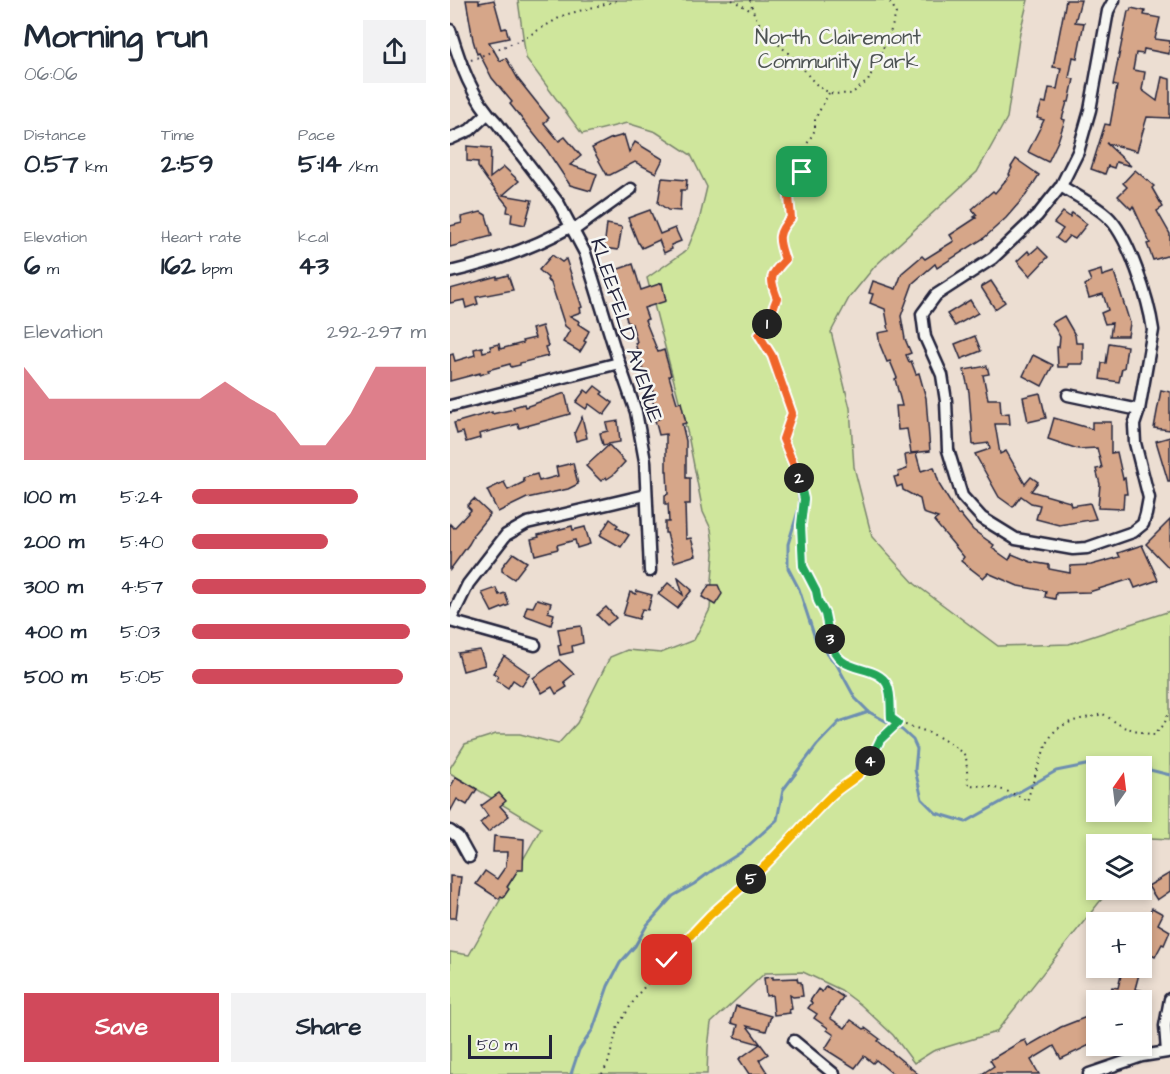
<!DOCTYPE html>
<html lang="en">
<head>
<meta charset="utf-8">
<style>
  :root { --surface:#fff; --page:#f2f2f3; --text:#1f2937; --muted:#747a83; --accent:#d1495b }
  body { margin:0; font-family:"Architects Daughter",sans-serif; background:var(--page); color:var(--text); height:100vh; display:flex; flex-direction:column; font-size:22px; white-space:nowrap }
  * { box-sizing:border-box; margin:0 }
  p { font-size:20px; color:var(--muted) }
  .icon { flex:none; width:33px; height:33px; fill:none; stroke:currentColor; stroke-width:2; stroke-linecap:round; stroke-linejoin:round }
  .map { position:relative; flex:1; overflow:hidden }
  .sheet { display:flex; flex-direction:column; background:var(--surface); width:450px }
  .sheet>* { flex:none }
  .needle { width:39px; rotate:14deg }
  .controls { position:absolute; left:636px; top:756px; display:grid; gap:12px }
  .controls a { display:grid; place-items:center; width:66px; height:66px; border-radius:0px; background:var(--surface); box-shadow:0 3px 9px #0003; font-size:30px }
  .scale { position:absolute; left:18px; bottom:15px; width:84px; box-sizing:border-box; padding-left:6px; border:3px solid #22223b; border-top:0; font-size:16px; line-height:21px; white-space:nowrap; color:#22223b; -webkit-text-stroke:4px #f6f6f2; paint-order:stroke }
  .pin { position:absolute; display:grid; place-items:center; width:51px; height:51px; color:#fff; margin:-26px; border-radius:12px; box-shadow:0 3px 9px #0006 }
  .km { position:absolute; width:30px; height:30px; margin:-15px; border-radius:50%; background:#222; color:#fff; font-size:16px; line-height:30px; text-align:center }
  .round { display:grid; place-items:center; flex:none; width:63px; height:63px; border-radius:0px; background:var(--page) }
  .head { display:flex; align-items:center; justify-content:space-between; height:102px; padding:0 24px }
  h1 { font-size:33px; font-weight:700; line-height:45px }
  .figures { display:grid; grid-template-columns:repeat(3,1fr); gap:9px; height:102px; padding:6px 24px }
  .figures div { display:grid; align-content:center }
  .figures b { font-size:26px; font-weight:700 }
  .figures small { font-size:16px; font-weight:400 }
  .figures p { font-size:16px }
  .chart { height:168px; padding:12px 24px }
  .chart p { display:flex; justify-content:space-between }
  .chart svg { width:100%; height:108px; margin-top:6px; fill:var(--accent); opacity:.7 }
  .cta { display:flex; gap:12px; margin-top:auto; padding:12px 24px }
  .cta a { flex:1; height:69px; border-radius:0px; background:var(--accent); color:#fff; font-size:24px; font-weight:700; line-height:69px; text-align:center }
  .cta a+a { background:var(--page); color:var(--text) }
  ul { padding:0 24px; list-style:none; font-size:20px }
  li { display:grid; grid-template-columns:96px 72px 1fr; align-items:center; height:45px }
  li i { height:15px; border-radius:8px; background:var(--accent) }
  main { display:flex; flex:1; min-height:0 }
  .map>svg:first-child { display:block }
</style>
</head>
<body>
<main>
<section class="sheet">
<div class="head"><div><h1>Morning run</h1><p>06:06</p></div><a class="round"><svg class="icon" aria-label="share" viewBox="0 0 24 24"><path d="M12 15V3M7 8l5-5 5 5M5 13v7h14v-7"/></svg></a></div>
<div class="figures">
<div><p>Distance</p><b>0.57<small> km</small></b></div>
<div><p>Time</p><b>2:59</b></div>
<div><p>Pace</p><b>5:14<small> /km</small></b></div>
</div>
<div class="figures">
<div><p>Elevation</p><b>6<small> m</small></b></div>
<div><p>Heart rate</p><b>162<small> bpm</small></b></div>
<div><p>kcal</p><b>43</b></div>
</div>
<div class="chart"><p><span>Elevation</span>292–297 m</p>
<svg viewBox="0 0 160 44" preserveAspectRatio="none"><path d="M0 44V6L10 19L20 19L30 19L40 19L50 19L60 19L70 19L80 12L90 19L100 25L110 38L120 38L130 25L140 6L150 6L160 6V44z"/></svg>
</div>
<ul>
<li><b>100 m</b>5:24<i style="width:71%"></i></li>
<li><b>200 m</b>5:40<i style="width:58%"></i></li>
<li><b>300 m</b>4:57<i style="width:100%"></i></li>
<li><b>400 m</b>5:03<i style="width:93%"></i></li>
<li><b>500 m</b>5:05<i style="width:90%"></i></li>
</ul>
<div class="cta"><a>Save</a><a>Share</a></div>
</section>
<div class="map">
<svg width="720" height="1074" viewBox="0 0 720 1074">
  <rect width="100%" height="100%" fill="#ecded2"/>
  <filter id="ink" filterUnits="userSpaceOnUse"><feTurbulence type="fractalNoise" baseFrequency=".0167" numOctaves="2"/><feDisplacementMap in="SourceGraphic" scale="12" xChannelSelector="R" yChannelSelector="G"/><feConvolveMatrix kernelMatrix="1 2 1 2 8 2 1 2 1" color-interpolation-filters="sRGB"/></filter>
  <g filter="url(#ink)">
    <path fill="#cfe69c" stroke="#78846c" stroke-width="1.5" fill-rule="evenodd" d="M68,0H578L570,32L557,118L527,172L425,266L399,298L381,332L400,408L404,467L422,537L465,584L548,646L619,644L720,611V839L700,838L692,849V844H646V890H659L546,1032L483,1051L464,1063L443,1035L411,1005L391,990L353,972L315,973L261,1023L258,1048L257,1074H0V952L19,955L91,828L0,773V768L15,744L46,734H70L108,744L127,723L160,657L177,650L211,653L244,640L260,609L264,553L261,529L253,512L238,435L197,278L237,250L249,221L257,187L241,155L206,132L177,123L132,134L76,58ZM646,766H692V812H646Z"/>
    <g fill="none" stroke-linecap="round" stroke-linejoin="round">
      <g stroke="#6d8eb1" stroke-width="3">
        <polyline points="348,489 350,505 338,544 338,568 349,589 366,641 387,665 405,698 419,712"/>
        <polyline points="692,768 720,775"/>
        <polyline points="121,1074 129,1050 143,1029 158,986 170,963 185,946 197,925 223,896 244,884 260,872 290,853 327,820 333,790 367,745 389,722 419,712 452,730 463,740 467,749 465,770 472,799 486,813 516,822 606,771 656,761 684,766"/>
      </g>
    </g>
    <g fill="#d6a689" stroke="#22223b" stroke-width="1.5">
      <polygon points="16,0 29,0 29,3 44,0 52,29 56,28 59,38 39,42 50,61 56,58 68,79 99,118 94,123 109,141 115,137 131,156 120,165 147,174 141,191 120,185 96,149 60,104 62,102 42,78 29,53 27,54 23,40"/>
      <polygon points="616,0 631,0 625,22 634,23 627,58 623,57 619,78 624,79 619,102 617,102 612,119 615,120 608,141 598,162 578,152 594,120 587,118 592,102 596,103 599,88 607,89 611,68 603,67"/>
      <polygon points="681,8 695,11 694,15 710,18 705,39 720,41 719,54 694,49 693,54 686,53 683,70 695,72 692,90 707,101 712,77 720,79 720,118 697,117 687,151 656,143 681,166 666,162 664,168 658,166 655,174 641,169 655,124 660,125 667,86 663,85 678,11 680,11"/>
      <polygon points="174,135 179,152 185,142 213,159 206,173 185,162 160,175 157,175 142,148 160,139"/>
      <polygon points="17,146 41,148 40,178 54,167 69,181 53,195 82,200 75,225 61,222 62,213 57,212 58,206 37,180 28,167 28,162 17,161"/>
      <polygon points="566,159 589,175 576,195 556,218 534,238 487,268 485,264 463,283 451,316 455,339 461,353 456,355 459,362 461,361 466,374 469,373 476,398 480,451 461,453 457,429 448,430 446,406 452,406 445,379 447,378 440,361 437,362 430,345 428,333 439,331 435,309 420,303 423,294 419,293 423,281 446,289 452,273 472,256 475,259 504,241 500,235 526,218 524,217 527,215 522,209 543,191 545,193 560,175 559,174 562,168 561,167"/>
      <polygon points="685,170 704,186 702,188 713,207 707,211 720,234 720,255 703,260 697,244 700,243 683,206 681,209 668,196 677,187 673,183"/>
      <polygon points="212,178 237,180 236,190 231,190 230,211 218,210 208,203"/>
      <polygon points="200,210 210,234 225,228 231,241 221,245 222,249 214,253 209,240 192,248 189,243 188,243 178,218"/>
      <polygon points="31,212 36,215 42,236 0,247 0,226 12,223 11,217"/>
      <polygon points="613,212 620,217 622,213 637,224 625,239 619,236 613,243 606,238 613,229 604,223"/>
      <polygon points="157,224 172,227 168,250 154,248"/>
      <polygon points="588,247 598,257 580,276 567,261 578,251 580,254"/>
      <polygon points="102,255 112,262 116,259 132,307 130,308 131,312 120,316 129,321 128,324 139,331 134,341 136,342 130,352 113,342 120,330 115,326 101,283 97,280 98,278 89,270"/>
      <polygon points="183,264 191,290 212,283 216,301 194,308 198,319 195,320 208,352 214,350 221,375 219,376 227,403 231,402 236,423 232,424 236,441 236,478 240,478 240,504 235,504 236,539 241,538 246,555 224,562 217,533 215,533 215,522 219,522 218,504 215,504 215,495 218,494 217,471 216,471 216,434 209,435 205,420 209,419 202,399 205,398 199,380 194,373 185,343 187,342 182,324 180,325 177,321 163,271"/>
      <polygon points="651,270 652,276 664,272 680,323 678,336 660,336 662,323 655,324 651,313 658,310 653,294 639,298 635,285 641,281 638,274"/>
      <polygon points="58,275 63,290 26,297 28,304 16,308 14,300 0,303 0,289 47,276 47,278"/>
      <polygon points="541,281 555,302 545,309 531,287"/>
      <polygon points="520,300 528,313 505,326 497,314"/>
      <polygon points="614,316 625,335 626,343 633,343 633,364 618,364 618,367 608,367 607,347 609,347 610,337 602,323"/>
      <polygon points="92,326 98,346 95,347 98,356 70,363 70,365 61,367 60,364 38,370 39,372 30,375 30,373 0,381 0,355 3,354 5,361 25,355 24,349 32,347 33,352 41,350 40,346 49,344 50,349 73,343 72,341 85,338 82,329"/>
      <polygon points="525,336 531,351 511,359 505,344"/>
      <polygon points="659,343 677,346 674,368 672,368 669,382 650,379 652,363 656,363"/>
      <polygon points="583,355 603,365 592,386 573,376"/>
      <polygon points="537,366 539,374 533,375 538,399 550,399 551,414 559,413 560,424 545,424 550,454 556,451 575,484 581,477 588,482 581,491 620,502 621,506 640,503 646,519 609,525 586,519 590,505 581,503 571,496 563,507 549,497 525,454 540,449 539,443 523,445 519,392 514,370"/>
      <polygon points="145,386 153,392 151,394 163,403 154,415 139,404 136,409 126,402 135,390 139,393"/>
      <polygon points="711,390 720,392 720,430 704,428"/>
      <polygon points="115,393 120,414 69,428 68,424 29,434 30,438 16,442 13,432 7,434 4,423 42,412 42,414 64,409 63,407 74,404 75,407"/>
      <polygon points="590,393 596,418 578,422 573,397"/>
      <polygon points="132,417 137,438 126,441 124,434"/>
      <polygon points="604,418 642,429 642,422 661,422 661,453 667,452 673,479 675,478 677,494 674,494 673,509 648,508 650,484 646,469 652,468 647,448 628,449 598,439"/>
      <polygon points="168,421 170,442 153,445 150,433 158,431 156,423"/>
      <polygon points="720,437 720,481 718,481 706,441"/>
      <polygon points="159,445 175,462 163,475 157,479 156,477 151,481 136,466"/>
      <polygon points="466,453 471,471 484,467 490,486 508,515 510,514 523,530 544,545 542,548 559,560 562,554 581,562 599,565 599,569 620,573 620,566 641,565 670,557 668,553 692,545 708,580 685,588 681,579 639,592 606,593 605,599 595,597 596,591 568,586 538,573 533,578 511,561 514,557 484,521 488,518 473,513 470,499 453,490 452,485 447,487 444,477 449,476 448,472 457,469 455,455"/>
      <polygon points="123,463 128,484 118,489 77,498 48,512 37,490 54,482 58,490 74,482 73,478 87,474 89,481 108,476 106,467"/>
      <polygon points="24,499 40,514 22,536 23,537 19,544 0,570 0,524 4,528 21,510 17,506"/>
      <polygon points="160,519 168,525 166,527 179,535 171,547 150,535"/>
      <polygon points="720,520 720,569 696,544"/>
      <polygon points="122,526 123,530 135,527 140,544 127,548 125,540 107,545 108,549 85,555 81,539 89,537 88,535"/>
      <polygon points="63,553 77,562 64,579 52,571 52,567"/>
      <polygon points="228,578 242,590 227,608 208,594 218,583 233,595"/>
      <polygon points="259,585 268,585 272,594 265,605 252,597"/>
      <polygon points="46,588 49,595 55,593 59,605 42,612 32,593"/>
      <polygon points="187,591 202,595 198,610 192,609 189,619 173,615 180,592 186,594"/>
      <polygon points="87,599 101,603 98,612 104,614 101,625 74,615 77,606 83,607"/>
      <polygon points="156,607 166,618 157,625 147,615"/>
      <polygon points="131,626 133,643 122,646 123,652 110,655 108,646 111,645 108,629"/>
      <polygon points="30,650 35,665 13,671 8,653"/>
      <polygon points="54,656 80,674 72,686 63,680 58,688 46,680 48,676 43,673"/>
      <polygon points="109,660 124,674 114,682 117,687 106,694 102,687 92,693 83,678"/>
      <polygon points="6,777 27,789 17,805 7,799 0,812 0,788"/>
      <polygon points="49,793 56,801 50,806 59,816 38,832 30,823 38,816 31,806"/>
      <polygon points="44,836 74,839 73,870 68,870 57,887 59,889 53,898 51,896 49,899 26,884 35,871 47,879 56,866 57,852 43,852"/>
      <polygon points="720,873 720,891 707,900 698,886"/>
      <polygon points="0,876 11,877 6,918 0,918"/>
      <polygon points="702,908 713,914 708,924 720,931 714,945 712,944 705,957 692,950 692,917 696,919"/>
      <polygon points="672,971 689,974 685,989 695,991 693,1000 668,998 668,1000 658,999 662,987 668,988"/>
      <polygon points="323,977 323,979 347,978 348,982 351,982 353,996 343,997 340,995 342,1009 339,1010 340,1013 324,1015 322,995 316,996 314,978"/>
      <polygon points="376,986 393,997 380,1018 395,1028 401,1020 414,1029 415,1028 430,1039 428,1041 468,1074 443,1074 426,1060 423,1063 414,1056 405,1068 375,1049 384,1035 377,1030 378,1028 364,1018 367,1014 358,1008 362,1003 360,1001 368,989 372,992"/>
      <polygon points="286,1006 321,1016 316,1031 297,1026 318,1054 309,1060 318,1074 299,1074 289,1059 310,1044 285,1037 288,1025 281,1023"/>
      <polygon points="644,1014 646,1021 646,1036 642,1038 644,1043 611,1059 604,1046 581,1060 589,1074 532,1074 544,1066 540,1060 570,1042 575,1040 578,1046 611,1027"/>
    </g>
    <g fill="none" stroke-linecap="round" stroke-linejoin="round">
      <g stroke="#22223b" stroke-width="15">
        <g id="street">
          <path d="M0,30C10,63 22,99 47,123L109,204L135,253L169,363L186,412L195,461L200,571"/>
          <polyline points="0,139 20,130 37,114"/>
          <path d="M611,186C626,196 644,204 657,216C679,236 699,301 703,330L689,410L684,425L685,443L699,498L696,514L693,524L683,532L637,548L623,549L566,539L532,518L512,496L498,450L496,401L492,375L475,337L472,314L486,295L543,258L587,216L611,186L628,152L640,110L658,11L664,0"/>
          <polyline points="124,230 181,189"/>
          <path d="M0,272C43,262 83,248 122,226"/>
          <polyline points="618,395 689,410"/>
          <polyline points="0,406 169,363"/>
          <polyline points="0,621 18,584 56,535 77,523 196,495"/>
          <polyline points="0,621 85,645"/>
          <polyline points="0,831 8,837 19,857"/>
          <polyline points="344,1041 384,1074"/>
          <polyline points="639,1074 692,1056 717,1052 715,1026 720,999"/>
        </g>
      </g>
      <g stroke="#22223b" stroke-width="2" stroke-dasharray="1.5 4.5" stroke-linecap="butt">
        <polyline points="282,0 303,12"/>
        <path d="M300,0C307,31 324,38 344,59C356,70 362,85 378,92C384,95 394,93 401,94L418,81L440,33L446,14L443,6L438,0"/>
        <polyline points="21,60 73,39 114,15 170,0"/>
        <path d="M379,93L365,119V130L357,144L352,172L339,197L341,218C325,234 329,241 335,260L322,274L321,283L327,298L316,325L309,335L322,356L342,413L333,439L348,475L354,499L351,525L353,566L366,591L368,601L375,614L382,651C388,657 396,665 404,668C409,670 414,669 418,671C441,679 440,696 441,718L448,723"/>
        <path d="M152,1074L158,1063L168,1026L188,994L260,915L323,859L384,794L415,771L430,740L448,723C478,731 492,736 516,756L518,785C540,786 558,789 577,801C582,786 595,740 605,731C617,720 637,718 653,714L673,727L703,735L714,725L718,714L720,716"/>
      </g>
      <use href="#street" stroke="#f6f6f2" stroke-width="10"/>
    </g>
  </g>
  <g fill="none" stroke-linecap="round" stroke-linejoin="round" filter="url(#ink)">
    <g stroke="#fff" stroke-width="12">
      <path id="split-1" d="M317,324L327,298C319,277 320,276 335,260C329,241 325,234 341,218L339,197L352,172"/>
    </g>
    <g stroke="#fff" stroke-width="12">
      <polyline id="split-2" points="317,324 309,335 322,356 342,413 333,439 349,478"/>
    </g>
    <g stroke="#fff" stroke-width="12">
      <polyline id="split-3" points="349,478 354,499 351,525 353,566 366,591 368,601 375,614 380,639"/>
    </g>
    <g stroke="#fff" stroke-width="12">
      <path id="split-4" d="M380,639C386,677 425,662 437,684C442,694 440,707 441,718L448,723L430,740L420,761"/>
    </g>
    <g stroke="#fff" stroke-width="12">
      <path id="split-5" d="M301,879C330,853 354,822 382,795C395,783 411,777 420,761"/>
    </g>
    <g stroke="#fff" stroke-width="12">
      <polyline id="split-6" points="217,960 260,915 301,879"/>
    </g>
    <use href="#split-1" stroke="#f0652b" stroke-width="8"/>
    <use href="#split-2" stroke="#f0652b" stroke-width="8"/>
    <use href="#split-3" stroke="#22a559" stroke-width="8"/>
    <use href="#split-4" stroke="#22a559" stroke-width="8"/>
    <use href="#split-5" stroke="#f5b400" stroke-width="8"/>
    <use href="#split-6" stroke="#f5b400" stroke-width="8"/>
  </g>
  <g text-anchor="middle" stroke-width="5" stroke-linejoin="round" paint-order="stroke">
    <g font-size="21" fill="#4d5353" stroke="#f6f6f2">
      <text x="388" y="44">North Clairemont<tspan x="388" dy="24">Community Park</tspan></text>
    </g>
    <g font-size="21" fill="#22223b" stroke="#f6f6f2">
      <text transform="translate(177 330) rotate(72)" y="7">KLEEFELD AVENUE</text>
    </g>
  </g>
</svg>
<div class="controls">
<a><svg class="needle" viewBox="-14 -14 28 28"><path d="M0-13l5 13h-10z" fill="#e53935"/><path d="M0 13l5-13h-10z" fill="#747a83"/></svg></a>
<a><svg class="icon" aria-label="layers" viewBox="0 0 24 24"><path d="M12 4l9 5-9 5-9-5zM3 14l9 5 9-5"/></svg></a>
<a>+</a>
<a>−</a>
</div>
<div class="scale">50 m</div>
<div class="pin" style="left:352px;top:172px;background:#1e9e55"><svg class="icon" aria-label="arrive" viewBox="0 0 24 24"><path d="M6 21V4h12l-3 4 3 4H6"/></svg></div>
<div class="pin" style="left:217px;top:960px;background:#d93025"><svg class="icon" aria-label="check" viewBox="0 0 24 24"><path d="M5 12l5 5 9-10"/></svg></div>
<b class="km" style="left:317px;top:324px">1</b>
<b class="km" style="left:349px;top:478px">2</b>
<b class="km" style="left:380px;top:639px">3</b>
<b class="km" style="left:420px;top:761px">4</b>
<b class="km" style="left:301px;top:879px">5</b>
</div>
</main>
</body>
</html>
